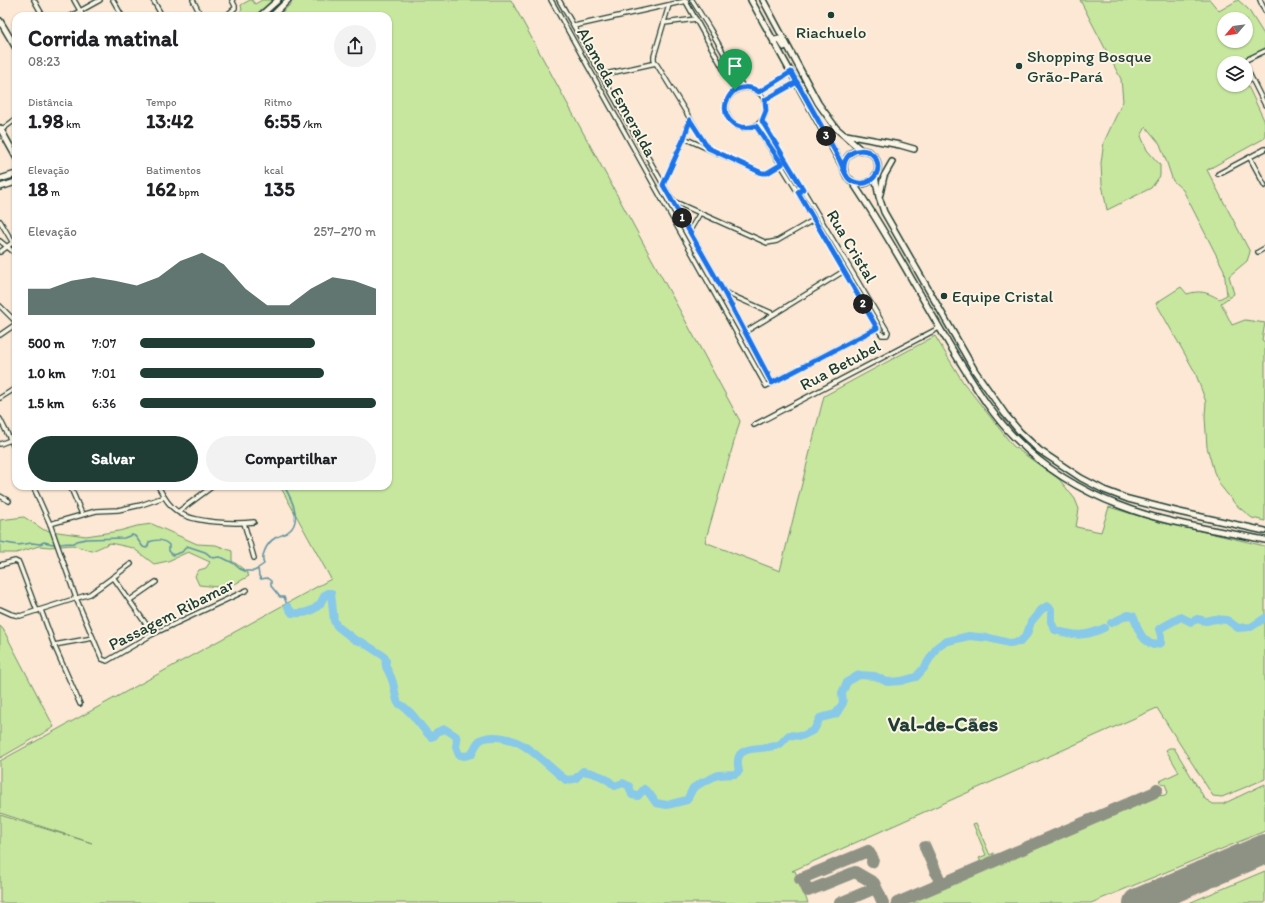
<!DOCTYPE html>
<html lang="pt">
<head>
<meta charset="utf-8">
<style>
  :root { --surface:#fff; --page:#f2f2f2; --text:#202124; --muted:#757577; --accent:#1f3d34 }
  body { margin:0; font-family:Itim,sans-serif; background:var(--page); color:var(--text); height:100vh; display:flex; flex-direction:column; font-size:15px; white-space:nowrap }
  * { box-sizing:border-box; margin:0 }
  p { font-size:13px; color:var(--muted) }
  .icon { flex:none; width:22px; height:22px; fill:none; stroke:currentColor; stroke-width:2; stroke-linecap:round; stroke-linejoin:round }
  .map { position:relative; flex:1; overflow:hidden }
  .panel { position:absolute; left:12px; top:12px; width:380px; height:478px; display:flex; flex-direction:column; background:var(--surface); border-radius:12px; box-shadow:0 1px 3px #0004 }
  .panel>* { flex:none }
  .needle { width:26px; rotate:242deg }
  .controls { position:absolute; left:1217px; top:12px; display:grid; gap:8px }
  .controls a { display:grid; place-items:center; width:36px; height:36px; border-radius:50%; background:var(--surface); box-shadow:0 1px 3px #0004; font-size:20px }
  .pin { position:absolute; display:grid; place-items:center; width:34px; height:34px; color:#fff; margin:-41px -17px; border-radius:50% 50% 50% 0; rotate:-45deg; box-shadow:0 0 4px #0007 }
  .pin .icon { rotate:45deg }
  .km { position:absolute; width:20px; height:20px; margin:-10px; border-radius:50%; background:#222; color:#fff; font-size:11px; line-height:20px; text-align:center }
  .round { display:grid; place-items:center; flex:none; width:42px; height:42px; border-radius:21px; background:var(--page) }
  .head { display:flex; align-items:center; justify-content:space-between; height:68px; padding:0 16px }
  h1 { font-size:22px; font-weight:700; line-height:30px }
  .stats { display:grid; grid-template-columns:repeat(3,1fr); gap:6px; height:68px; padding:4px 16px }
  .stats div { display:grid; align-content:center }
  .stats b { font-size:20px; font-weight:700 }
  .stats small { font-size:11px; font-weight:400 }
  .stats p { font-size:11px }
  .chart { height:112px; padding:8px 16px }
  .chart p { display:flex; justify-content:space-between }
  .chart svg { width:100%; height:72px; margin-top:4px; fill:var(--accent); opacity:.7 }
  .cta { display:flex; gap:8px; margin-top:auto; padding:8px 16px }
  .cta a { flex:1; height:46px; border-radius:24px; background:var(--accent); color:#fff; font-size:16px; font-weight:700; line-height:46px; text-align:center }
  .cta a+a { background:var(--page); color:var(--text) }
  ul { padding:0 16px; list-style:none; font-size:13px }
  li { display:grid; grid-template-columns:64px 48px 1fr; align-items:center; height:30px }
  li i { height:10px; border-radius:5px; background:var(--accent) }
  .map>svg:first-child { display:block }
</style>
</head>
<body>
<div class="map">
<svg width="1265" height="903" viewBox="0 0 1265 903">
  <rect width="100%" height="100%" fill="#fce8d4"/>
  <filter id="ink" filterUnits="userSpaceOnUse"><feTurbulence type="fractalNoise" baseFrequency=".025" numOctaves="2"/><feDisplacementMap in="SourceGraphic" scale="8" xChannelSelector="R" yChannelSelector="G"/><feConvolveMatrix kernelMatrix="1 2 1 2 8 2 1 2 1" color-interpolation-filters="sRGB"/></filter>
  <g filter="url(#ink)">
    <g fill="#c7e79f" stroke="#73926a" fill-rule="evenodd">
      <polygon points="250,0 252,0 255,4 262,0 277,0 259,16 235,16 242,10 241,5"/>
      <polygon points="295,0 511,0 740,421 705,542 780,571 824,396 935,336 963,382 1013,446 1059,479 1075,499 1079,509 1076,527 1101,532 1109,507 1149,519 1265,546 1265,779 1222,797 1213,796 1157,708 792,871 795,871 808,903 0,903 0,815 92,843 0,813 0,761 331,579 280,486 388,486 388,16 278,16"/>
      <path d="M1080,0H1210L1219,11L1238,0L1248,9L1265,36V52L1241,63H1224V85H1246V82L1265,122V138L1207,170L1250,252L1247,261L1229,276L1234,294L1221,303L1232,325L1245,320L1265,323L1262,340L1265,342V521L1252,518L1236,505L1220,485L1214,472L1207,447L1205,417L1206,402L1195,372L1156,303L1181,287L1187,294C1200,290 1207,292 1219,299L1227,295L1224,270L1183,190L1173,181L1168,166L1160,144L1146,127L1141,136L1147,150L1160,165V176L1151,188L1107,210L1102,184L1101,163L1104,142L1123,101L1121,79ZM1224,19H1246V41H1224Z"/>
      <path d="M24,517L44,530L86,536L119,531L137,526L152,524L197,544L216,545L232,551V561C239,566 245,569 249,576L235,584L229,581L219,587L199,585L195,576L199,570L206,568L210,562L188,552L168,561L154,564L133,548L110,543L92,551L72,545L50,547L39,546L16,553H0V520Z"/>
      <polygon points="0,626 3,629 54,727 0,758"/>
      <polygon points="1169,748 1174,748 1205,799 1213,804 1223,804 1265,784 1265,831 1091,903 907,903 1158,796 1165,795 1168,792 1165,784 1161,783 1160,781 1179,772 1166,750"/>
      <polygon points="976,823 989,853 990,855 994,853 992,857 981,862 979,858 986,855 973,824"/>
      <polygon points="1265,871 1265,903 1189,903"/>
    </g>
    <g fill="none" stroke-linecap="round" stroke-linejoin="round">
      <g stroke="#5e91a1" stroke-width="1.5">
        <path d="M0,542L18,545L32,543L40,544L44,542L53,544L74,543L77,541L86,539L124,538L132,535L135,536L143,547L146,548L148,546L149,542C157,539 163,539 169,545V551L173,555L182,552L187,546C190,547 202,551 205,552C209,554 210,557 213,558L219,557L223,558L233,563L240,569L245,571H254L258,569L259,576L261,579L267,578L271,581V586L280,597H284L288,607"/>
        <path d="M258,568L264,564C260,556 267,543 275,538C280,535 285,535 289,531C303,520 291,498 284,486"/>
      </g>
      <g stroke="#88c9e9" stroke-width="8">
        <path d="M288,607L292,613C302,614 313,612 320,604C323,600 323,596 327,593H331L334,621L337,626L355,640L362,642L384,656L386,661C384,667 388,669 390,675C395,684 394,694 398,703C414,712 418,725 431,737L434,736L437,732L445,729L456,736L457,741L456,747L459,755L465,756L472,754C477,741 480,737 494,737C525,737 543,763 566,780L575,779L583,771C596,773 606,777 615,786L623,783L629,786L632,795L638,796L644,789L649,793L656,803L667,805L687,800L693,788L703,782L718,775L735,774L739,771C731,740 763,753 780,744C783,742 786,737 789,735L802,736L814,730L820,718L836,714L843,703L842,693L847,682L859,675L875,676L887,682L901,681L916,677L924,668L937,647L944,642L969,636L989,638L1009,643L1020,642L1027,634L1031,622L1041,610L1047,606L1051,609V622L1055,630C1075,636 1085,637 1104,628"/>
        <path d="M1111,623L1128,615L1133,616C1137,622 1136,626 1139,631C1142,638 1147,642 1153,645L1161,643V636L1159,629L1181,617L1191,622L1197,619L1206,621L1215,619L1227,620L1238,628L1251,627L1265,618"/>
      </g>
      <g stroke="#8e9284" stroke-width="12">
        <polyline points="925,847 939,879 939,882 936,886"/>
        <polyline points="802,878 808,891 855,872 874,883 883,903"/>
        <polyline points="800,879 868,851 873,859 872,862"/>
        <polyline points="840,903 873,889 877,891 880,895"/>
        <polyline points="897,903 1153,793 1155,792 1157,789"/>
      </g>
      <polyline stroke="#8e9284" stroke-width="30" points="1138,903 1265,849"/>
      <g stroke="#1f3d34" stroke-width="6">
        <g id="street">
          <polyline points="34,0 43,16"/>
          <polyline points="74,0 83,16"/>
          <polyline points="113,0 122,16"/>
          <polyline points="153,0 162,16"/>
          <polyline points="193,0 201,16"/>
          <polyline points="551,0 766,386 877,328"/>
          <polyline points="559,0 724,292 772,383"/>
          <polyline points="685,0 735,90"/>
          <polyline points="692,0 710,29 743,87"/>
          <polyline points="1260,0 1265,11"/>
          <polyline points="669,5 654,56 654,60 708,148"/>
          <polyline points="71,16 100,0"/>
          <polyline points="226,16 235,8 235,6 232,0"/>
          <polyline points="664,23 696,19"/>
          <polyline points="574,26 686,1"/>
          <polyline points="1245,63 1246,60 1265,51"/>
          <polyline points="1246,67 1265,105"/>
          <polyline points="601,75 656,63"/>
          <circle cx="746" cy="108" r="20"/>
          <polyline points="759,92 791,72"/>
          <polyline points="765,100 797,82"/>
          <path d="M756,126C799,191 838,260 877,328L882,335H887L888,332L885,327L762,121"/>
          <polyline points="0,131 16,119"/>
          <polyline points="684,138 762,173 767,173 782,164"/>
          <polyline points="1250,158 1265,186"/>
          <polyline points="1218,174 1265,149"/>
          <polyline points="663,185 684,138 690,120"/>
          <polyline points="673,201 767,243 777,241 815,219"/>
          <polyline points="0,221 13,243"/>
          <polyline points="690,230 700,213"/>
          <polyline points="0,241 16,254"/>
          <polyline points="0,252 16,240"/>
          <polyline points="1258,252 1265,248"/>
          <polyline points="724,292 774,314"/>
          <polyline points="0,306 16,322"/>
          <polyline points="745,332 844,271"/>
          <polyline points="0,335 16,324"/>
          <polyline points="0,398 16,388"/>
          <polyline points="0,419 16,451"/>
          <polyline points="754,425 939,328"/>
          <polyline points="0,444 16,438"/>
          <polyline points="33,486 50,524 76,598 102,659 107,661 153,634 247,590"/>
          <polyline points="70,486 82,514"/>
          <path d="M158,486C163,496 169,506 178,512C194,523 235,524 254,522"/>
          <polyline points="0,496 9,501"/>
          <polyline points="178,512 213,486"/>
          <polyline points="244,523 254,558"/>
          <polyline points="50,524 96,511 118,510 141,505 164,497"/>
          <polyline points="0,565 15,561 19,563 37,611"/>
          <polyline points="113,577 153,634"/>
          <polyline points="130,600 156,582"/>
          <polyline points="0,609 11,614 20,616 90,594 131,564"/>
          <polyline points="41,610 54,645 80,704"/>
          <polyline points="54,645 93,638"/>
        </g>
      </g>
      <g stroke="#1f3d34" stroke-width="8">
        <g id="secondary">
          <polyline points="751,0 844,169"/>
          <polyline points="763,0 818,103 836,128 861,150"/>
          <polyline points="260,16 278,0"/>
          <polyline points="272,16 288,0"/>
          <polyline points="0,21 16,48"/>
          <polyline points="774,43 775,40 779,39 784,47"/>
          <polyline points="0,128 16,157"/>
          <polyline points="846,135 900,145 914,149"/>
          <circle cx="861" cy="167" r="17"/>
          <polyline points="875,176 879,197 884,212 975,371 1005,414 1020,432 1039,450 1081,478 1104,490 1128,499 1179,512 1265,531"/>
          <polyline points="0,179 16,174"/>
          <path d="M851,180C891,238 923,302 960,362C976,388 993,416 1015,438C1044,468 1081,491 1121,506C1167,524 1217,530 1265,540"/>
          <polyline points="0,187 16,182"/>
          <polyline points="880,194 884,176 892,162"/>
        </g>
      </g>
      <use href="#street" stroke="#fcf5e5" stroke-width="3.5"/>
      <use href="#secondary" stroke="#fcf5e5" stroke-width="5"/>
    </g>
  </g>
  <g fill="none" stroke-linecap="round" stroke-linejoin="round" filter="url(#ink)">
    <g stroke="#fff" stroke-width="8">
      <path id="route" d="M735,90C714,108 730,134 756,126L782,164L767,173H762L708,148L690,120L684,138L663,185L724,292L772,383L877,328L798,192L803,189L762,121L766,111L765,100L797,82C811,107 825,132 838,157C842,164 844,174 849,179C855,184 865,185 871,180C875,177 878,172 878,167C877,144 843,145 844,169C828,136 809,104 791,72L759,92C751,86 744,86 735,90"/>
    </g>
    <use href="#route" stroke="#1a73e8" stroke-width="5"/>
  </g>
  <g fill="#1f3d34" stroke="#fcf5e5" stroke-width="1.5">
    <circle cx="831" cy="15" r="4"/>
    <circle cx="1019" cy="66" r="4"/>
    <circle cx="944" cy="296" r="4"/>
  </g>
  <g text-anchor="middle" stroke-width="4" stroke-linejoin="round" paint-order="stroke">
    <g font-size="17" fill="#1f3d34" stroke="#fcf5e5" text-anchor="start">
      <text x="831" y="38" text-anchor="middle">Riachuelo</text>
      <text x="1027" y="62">Shopping Bosque<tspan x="1027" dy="20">Grão-Pará</tspan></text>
      <text x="952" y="302">Equipe Cristal</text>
    </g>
    <g font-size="17" fill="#1f3d34" stroke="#fcf5e5">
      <text transform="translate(617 92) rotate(61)" y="6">Alameda Esmeralda</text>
      <text transform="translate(852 246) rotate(59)" y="6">Rua Cristal</text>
      <text transform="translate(840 365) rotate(-28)" y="6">Rua Betubel</text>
      <text transform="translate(171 614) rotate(-27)" y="6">Passagem Ribamar</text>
    </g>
    <g font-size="21" font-weight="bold" fill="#1f3d34" stroke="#fcf5e5">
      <text x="943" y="731">Val-de-Cães</text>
    </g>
  </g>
</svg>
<div class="controls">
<a><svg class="needle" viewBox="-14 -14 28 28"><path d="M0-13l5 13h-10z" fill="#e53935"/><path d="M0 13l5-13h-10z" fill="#757577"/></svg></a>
<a><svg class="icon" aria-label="layers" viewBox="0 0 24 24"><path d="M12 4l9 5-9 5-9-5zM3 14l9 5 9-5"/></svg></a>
</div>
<div class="pin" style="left:735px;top:90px;background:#1e9e55"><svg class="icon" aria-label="arrive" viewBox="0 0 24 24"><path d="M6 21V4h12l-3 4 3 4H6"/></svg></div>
<b class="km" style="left:682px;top:218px">1</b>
<b class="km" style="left:863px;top:304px">2</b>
<b class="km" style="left:826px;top:136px">3</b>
<section class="panel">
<div class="head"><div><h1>Corrida matinal</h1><p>08:23</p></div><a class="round"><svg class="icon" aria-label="share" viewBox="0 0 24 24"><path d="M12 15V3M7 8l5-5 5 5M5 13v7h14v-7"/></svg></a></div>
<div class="stats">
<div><p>Distância</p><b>1.98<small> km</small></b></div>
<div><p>Tempo</p><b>13:42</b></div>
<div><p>Ritmo</p><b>6:55<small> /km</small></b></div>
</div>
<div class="stats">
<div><p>Elevação</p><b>18<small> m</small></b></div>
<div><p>Batimentos</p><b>162<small> bpm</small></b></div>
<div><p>kcal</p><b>135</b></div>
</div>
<div class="chart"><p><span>Elevação</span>257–270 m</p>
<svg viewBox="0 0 160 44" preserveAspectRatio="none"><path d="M0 44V28L10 28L20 23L30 21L40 23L50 26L60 21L70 11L80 6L90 13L100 28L110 38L120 38L130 28L140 21L150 23L160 28V44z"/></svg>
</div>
<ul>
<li><b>500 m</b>7:07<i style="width:74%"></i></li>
<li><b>1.0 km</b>7:01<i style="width:78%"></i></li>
<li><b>1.5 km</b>6:36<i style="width:100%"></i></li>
</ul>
<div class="cta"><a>Salvar</a><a>Compartilhar</a></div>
</section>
</div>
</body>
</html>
